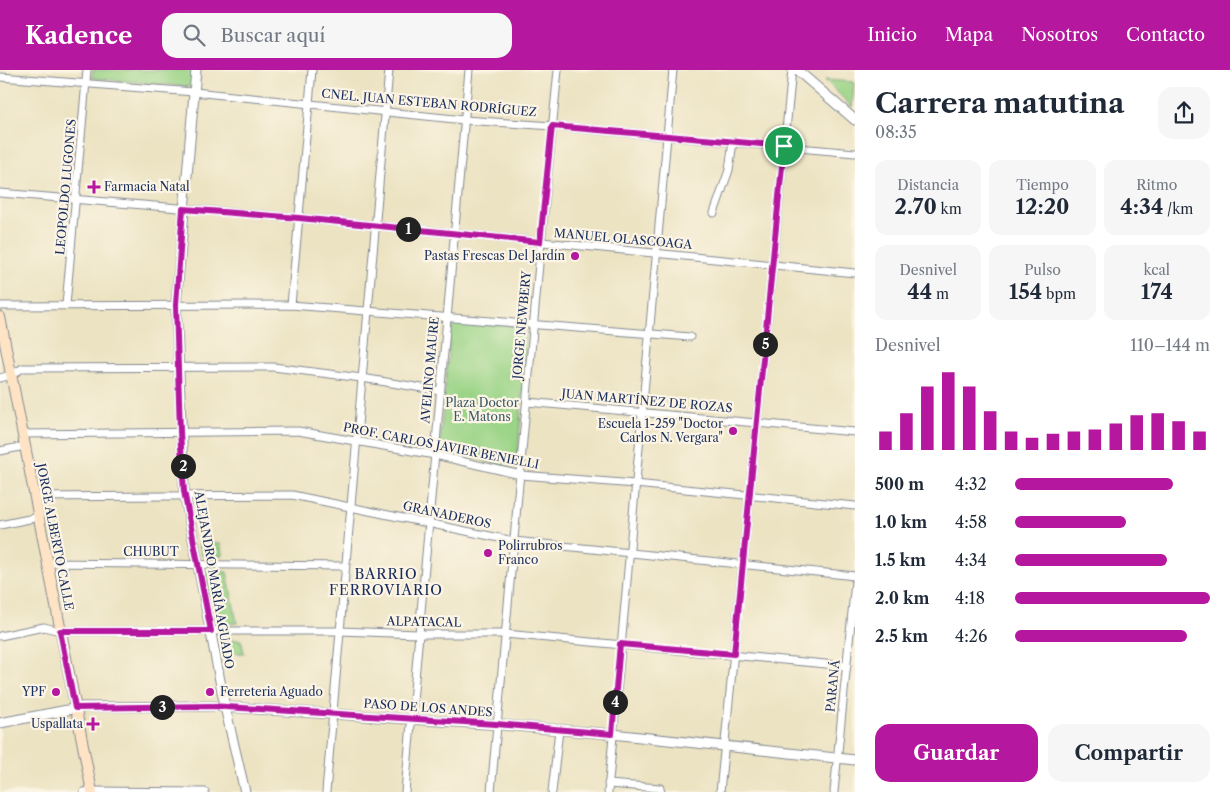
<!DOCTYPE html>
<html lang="es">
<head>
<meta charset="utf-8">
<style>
  :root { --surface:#fff; --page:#f6f6f7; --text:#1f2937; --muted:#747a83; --accent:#b5179e }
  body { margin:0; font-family:"Libre Caslon Text",serif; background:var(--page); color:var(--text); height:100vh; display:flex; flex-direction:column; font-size:19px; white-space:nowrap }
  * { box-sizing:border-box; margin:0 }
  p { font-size:16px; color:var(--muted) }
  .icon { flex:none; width:28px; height:28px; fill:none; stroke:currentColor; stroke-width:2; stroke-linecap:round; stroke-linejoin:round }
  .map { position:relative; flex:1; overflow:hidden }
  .details { display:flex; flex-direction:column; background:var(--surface); width:375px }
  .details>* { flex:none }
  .pin { position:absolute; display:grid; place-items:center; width:42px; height:42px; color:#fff; margin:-21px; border:2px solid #fff; border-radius:50%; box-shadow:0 1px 5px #0007 }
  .km { position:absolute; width:25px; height:25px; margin:-12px; border-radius:50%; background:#222; color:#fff; font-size:14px; line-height:25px; text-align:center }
  .round { display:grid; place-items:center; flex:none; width:52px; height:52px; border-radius:15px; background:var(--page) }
  .overview { display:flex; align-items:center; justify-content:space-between; height:85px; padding:0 20px }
  h1 { font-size:28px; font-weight:700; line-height:38px }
  .metrics { display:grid; grid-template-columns:repeat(3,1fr); gap:8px; height:85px; padding:5px 20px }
  .metrics div { display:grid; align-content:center; border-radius:12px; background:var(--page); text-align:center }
  .metrics b { font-size:21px; font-weight:700 }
  .metrics small { font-size:14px; font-weight:400 }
  .metrics p { font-size:14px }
  .chart { height:140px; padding:10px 20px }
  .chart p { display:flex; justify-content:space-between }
  .chart svg { width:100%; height:90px; margin-top:5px; stroke:var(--accent); stroke-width:6 }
  .action { display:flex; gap:10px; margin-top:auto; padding:10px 20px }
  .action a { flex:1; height:58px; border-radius:15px; background:var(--accent); color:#fff; font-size:20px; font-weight:700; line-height:58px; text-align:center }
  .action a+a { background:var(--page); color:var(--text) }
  ul { padding:0 20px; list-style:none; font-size:16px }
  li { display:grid; grid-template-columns:80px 60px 1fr; align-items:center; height:38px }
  li i { height:12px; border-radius:6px; background:var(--accent) }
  header { display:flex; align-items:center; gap:30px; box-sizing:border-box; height:70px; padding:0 25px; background:var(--accent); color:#fff }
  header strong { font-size:24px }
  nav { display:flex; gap:28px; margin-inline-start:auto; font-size:18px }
  .search { width:350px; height:45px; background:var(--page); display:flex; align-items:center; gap:12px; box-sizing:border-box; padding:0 18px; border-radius:15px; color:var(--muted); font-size:19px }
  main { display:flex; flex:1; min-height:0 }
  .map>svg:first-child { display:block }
</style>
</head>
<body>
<header>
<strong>Kadence</strong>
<div class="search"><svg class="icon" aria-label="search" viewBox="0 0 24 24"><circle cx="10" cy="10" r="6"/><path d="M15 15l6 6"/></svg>Buscar aquí</div>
<nav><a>Inicio</a><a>Mapa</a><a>Nosotros</a><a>Contacto</a></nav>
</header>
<main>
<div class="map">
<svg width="855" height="722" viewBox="0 0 855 722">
  <rect width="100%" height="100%" fill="#fcf5e5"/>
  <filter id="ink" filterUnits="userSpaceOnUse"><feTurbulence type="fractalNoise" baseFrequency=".02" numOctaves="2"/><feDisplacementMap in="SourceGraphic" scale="10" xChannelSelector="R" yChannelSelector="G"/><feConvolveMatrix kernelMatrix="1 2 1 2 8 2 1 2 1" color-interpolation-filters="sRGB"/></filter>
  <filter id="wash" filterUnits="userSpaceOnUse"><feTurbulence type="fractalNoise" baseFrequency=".0096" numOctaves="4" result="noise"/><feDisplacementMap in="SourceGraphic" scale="20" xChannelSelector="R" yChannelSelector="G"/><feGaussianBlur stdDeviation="1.12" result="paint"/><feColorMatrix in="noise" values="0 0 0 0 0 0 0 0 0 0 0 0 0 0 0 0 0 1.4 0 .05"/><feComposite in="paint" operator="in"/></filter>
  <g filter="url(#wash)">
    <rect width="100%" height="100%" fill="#ece3c2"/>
    <g fill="#9bd487" stroke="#5b8272">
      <polygon points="93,0 193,0 192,17 92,8"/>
      <polygon points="825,10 854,12 852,37"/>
      <polygon points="451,253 527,256 517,398 439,381"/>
      <polygon points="199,473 220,473 223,486 202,486"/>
      <polygon points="205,502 227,502 237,553 214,554"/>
      <polygon points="218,570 241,570 244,583 220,583"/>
    </g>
  </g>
  <g filter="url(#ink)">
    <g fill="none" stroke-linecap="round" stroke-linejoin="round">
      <g stroke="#848990" stroke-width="9">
        <g id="minor">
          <polyline points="0,7 194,22 464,50 552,56 855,83"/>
          <polyline points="0,123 299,148 855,203"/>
          <polyline points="714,143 729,100 733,72"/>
          <polyline points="66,235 87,0"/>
          <polyline points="291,235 312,0"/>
          <polyline points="0,236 291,235 690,267"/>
          <polyline points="0,308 11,305 23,298 273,297 362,308 440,321"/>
          <polyline points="527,332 855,362"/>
          <polyline points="22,364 298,361 435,385 521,405 635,414 855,436"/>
          <polyline points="0,381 25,376"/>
          <polyline points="35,427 292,425 514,471 855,506"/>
          <polyline points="0,455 39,447"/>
          <polyline points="47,493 345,496"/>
          <polyline points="0,566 44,557 60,561 340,561 418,564 505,564 847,596"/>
          <polyline points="608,714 660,718 661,722"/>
          <polyline points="84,722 91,721 205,722"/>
          <polyline points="326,722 389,0"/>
          <polyline points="405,722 469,0"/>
          <polyline points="491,722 541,172 558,0"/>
          <polyline points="552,722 559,660"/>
          <polyline points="608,722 673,0"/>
          <polyline points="720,722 792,0"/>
          <polyline points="834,722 855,512"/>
        </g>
      </g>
      <g stroke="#848990" stroke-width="11">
        <g id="tertiary">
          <polyline points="196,0 176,235 184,421 225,637 245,722"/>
          <polyline points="797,0 855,50"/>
          <polyline points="0,653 83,637 211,636 502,655 612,664 855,690"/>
        </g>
      </g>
      <g stroke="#848990" stroke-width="12">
        <polyline id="secondary" points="0,247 92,722"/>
      </g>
      <use href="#minor" stroke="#fff" stroke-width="7"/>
      <use href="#tertiary" stroke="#fff" stroke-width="9"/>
      <use href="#secondary" stroke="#fee4c5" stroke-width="10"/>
    </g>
  </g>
  <g fill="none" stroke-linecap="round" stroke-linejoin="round" filter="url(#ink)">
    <g stroke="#fff" stroke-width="10">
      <polygon id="route" points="552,56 784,76 734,584 620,574 612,664 496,654 211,636 75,638 60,561 211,561 184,421 180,362 176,235 183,139 299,148 540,172"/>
    </g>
    <use href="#route" stroke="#b5179e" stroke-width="6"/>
  </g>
  <g fill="#b5179e" stroke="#fcf5e5" stroke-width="2">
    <path d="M91.5 109.5h5v5h5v5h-5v5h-5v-5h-5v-5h5z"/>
    <circle cx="575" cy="186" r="5"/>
    <circle cx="733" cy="361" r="5"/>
    <circle cx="488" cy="483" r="5"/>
    <circle cx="56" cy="622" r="5"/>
    <circle cx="210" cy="622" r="5"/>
    <path d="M90.5 646.5h5v5h5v5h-5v5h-5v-5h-5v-5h5z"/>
  </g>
  <g text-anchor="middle" stroke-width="4.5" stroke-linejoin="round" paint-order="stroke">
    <g font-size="12" fill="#1b2f5e" stroke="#fcf5e5">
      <text transform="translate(429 33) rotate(5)" y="4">CNEL. JUAN ESTEBAN RODRÍGUEZ</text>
      <text transform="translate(66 117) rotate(-85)" y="4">LEOPOLDO LUGONES</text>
      <text transform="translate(623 169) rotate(5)" y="4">MANUEL OLASCOAGA</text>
      <text transform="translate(522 255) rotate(-85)" y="4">JORGE NEWBERY</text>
      <text transform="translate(430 300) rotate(-85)" y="4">AVELINO MAURE</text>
      <text transform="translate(647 331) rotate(5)" y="4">JUAN MARTÍNEZ DE ROZAS</text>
      <text transform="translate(441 376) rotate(11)" y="4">PROF. CARLOS JAVIER BENIELLI</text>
      <text transform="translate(447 445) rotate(12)" y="4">GRANADEROS</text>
      <text transform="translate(55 467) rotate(79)" y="4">JORGE ALBERTO CALLE</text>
      <text x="151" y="486">CHUBUT</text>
      <text transform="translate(214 510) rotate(80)" y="4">ALEJANDRO MARÍA AGUADO</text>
      <text transform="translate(424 552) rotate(1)" y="4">ALPATACAL</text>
      <text transform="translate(833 616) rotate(-84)" y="4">PARANÁ</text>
      <text transform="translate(428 638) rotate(4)" y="4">PASO DE LOS ANDES</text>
    </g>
    <g font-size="12" fill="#1b2f5e" stroke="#fcf5e5" text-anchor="end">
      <text x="104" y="121" text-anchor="start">Farmacia Natal</text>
      <text x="565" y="190">Pastas Frescas Del Jardín</text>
      <text x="723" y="358">Escuela 1-259 "Doctor<tspan x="723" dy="14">Carlos N. Vergara"</tspan></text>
      <text x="498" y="480" text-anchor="start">Polirrubros<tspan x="498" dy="14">Franco</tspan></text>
      <text x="46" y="626">YPF</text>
      <text x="220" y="626" text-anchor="start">Ferreteria Aguado</text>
      <text x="83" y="658">Uspallata</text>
    </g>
    <g font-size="12" fill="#3b5868" stroke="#fcf5e5">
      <text x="482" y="337">Plaza Doctor<tspan x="482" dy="14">E. Matons</tspan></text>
    </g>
    <g font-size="14" letter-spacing="1" fill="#1b2f5e" stroke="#fcf5e5">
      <text x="386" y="509">BARRIO<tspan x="386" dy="16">FERROVIARIO</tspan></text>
    </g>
  </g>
</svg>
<div class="pin" style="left:784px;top:76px;background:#1e9e55"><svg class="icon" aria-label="arrive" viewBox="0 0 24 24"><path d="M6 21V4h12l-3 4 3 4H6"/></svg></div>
<b class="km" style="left:408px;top:159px">1</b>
<b class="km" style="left:183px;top:396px">2</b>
<b class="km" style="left:162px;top:637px">3</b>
<b class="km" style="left:615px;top:632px">4</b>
<b class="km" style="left:765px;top:274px">5</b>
</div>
<section class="details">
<div class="overview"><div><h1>Carrera matutina</h1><p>08:35</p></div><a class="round"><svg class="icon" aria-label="share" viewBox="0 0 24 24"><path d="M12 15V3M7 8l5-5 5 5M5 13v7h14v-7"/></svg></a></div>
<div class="metrics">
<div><p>Distancia</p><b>2.70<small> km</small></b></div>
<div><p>Tiempo</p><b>12:20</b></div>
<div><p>Ritmo</p><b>4:34<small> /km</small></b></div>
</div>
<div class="metrics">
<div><p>Desnivel</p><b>44<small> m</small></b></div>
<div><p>Pulso</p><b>154<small> bpm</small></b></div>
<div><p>kcal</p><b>174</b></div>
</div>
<div class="chart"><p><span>Desnivel</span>110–144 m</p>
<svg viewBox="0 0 160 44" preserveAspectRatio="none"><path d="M5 44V35M15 44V26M25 44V13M35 44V6M45 44V13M55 44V25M65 44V35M75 44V38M85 44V36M95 44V35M105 44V34M115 44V31M125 44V27M135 44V26M145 44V30M155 44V35"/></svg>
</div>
<ul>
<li><b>500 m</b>4:32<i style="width:81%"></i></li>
<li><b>1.0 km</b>4:58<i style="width:57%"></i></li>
<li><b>1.5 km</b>4:34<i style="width:78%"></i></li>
<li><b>2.0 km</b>4:18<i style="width:100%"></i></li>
<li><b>2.5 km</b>4:26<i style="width:88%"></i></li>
</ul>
<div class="action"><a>Guardar</a><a>Compartir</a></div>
</section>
</main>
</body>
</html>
